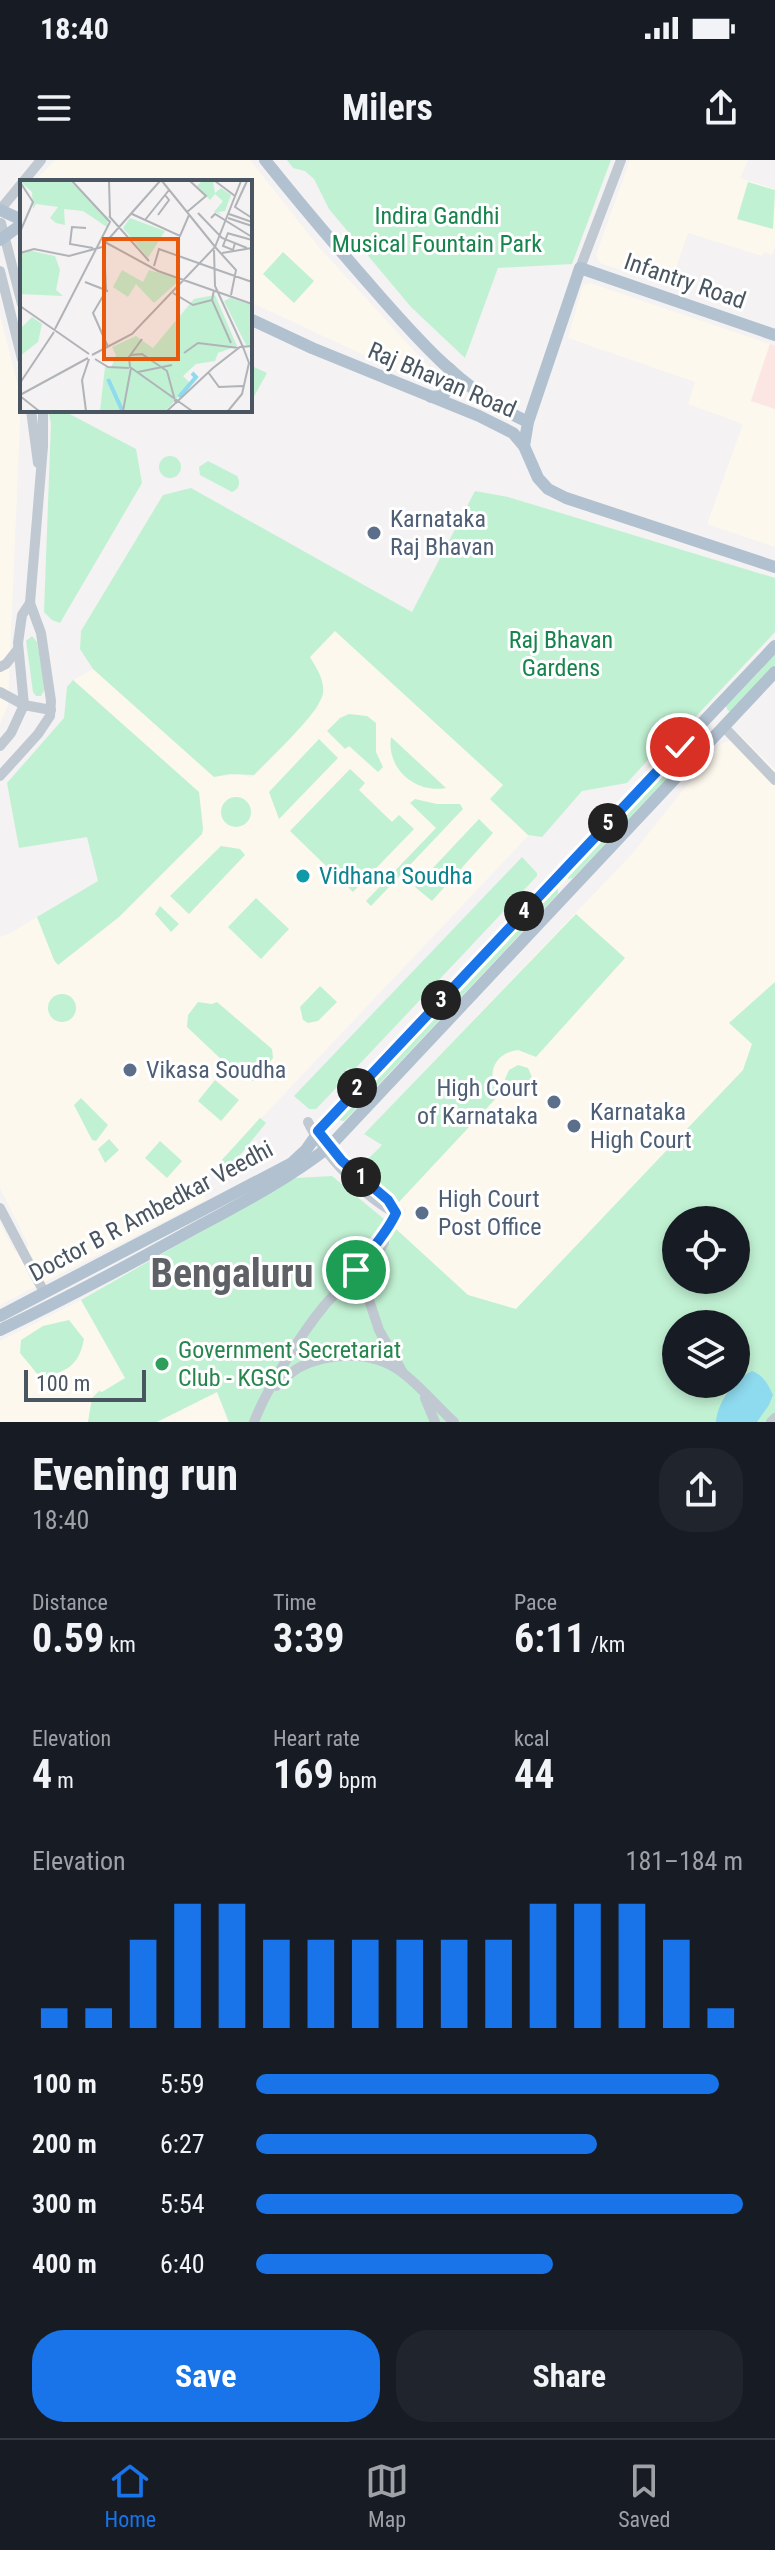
<!DOCTYPE html>
<html lang="en">
<head>
<meta charset="utf-8">
<style>
  :root { --surface:#171b24; --page:#20242c; --text:#f1f3f6; --muted:#9ea1a6; --line:#363941; --accent:#1874e8 }
  body { margin:0; font-family:"Roboto Condensed",sans-serif; background:var(--page); color:var(--text); height:100vh; display:flex; flex-direction:column; font-size:30px; white-space:nowrap }
  * { box-sizing:border-box; margin:0 }
  p { font-size:26px; color:var(--muted) }
  .icon { flex:none; width:44px; height:44px; fill:none; stroke:currentColor; stroke-width:2; stroke-linecap:round; stroke-linejoin:round }
  .map { position:relative; height:1262px; overflow:hidden }
  .drawer { display:flex; flex-direction:column; background:var(--surface); flex:1 }
  .drawer>* { flex:none }
  .controls { position:absolute; left:662px; top:1046px; display:grid; gap:16px }
  .controls a { display:grid; place-items:center; width:88px; height:88px; border-radius:50%; background:var(--surface); box-shadow:0 4px 12px #0003; font-size:40px }
  .scale { position:absolute; left:24px; bottom:20px; width:122px; box-sizing:border-box; padding-left:8px; border:4px solid #495560; border-top:0; font-size:22px; line-height:28px; white-space:nowrap; color:#495560; -webkit-text-stroke:6px #fff; paint-order:stroke }
  .pin { position:absolute; display:grid; place-items:center; width:68px; height:68px; color:#fff; margin:-34px; border:4px solid #fff; border-radius:50%; box-shadow:0 2px 8px #0007 }
  .km { position:absolute; width:40px; height:40px; margin:-20px; border-radius:50%; background:#222; color:#fff; font-size:22px; line-height:40px; text-align:center }
  .round { display:grid; place-items:center; flex:none; width:84px; height:84px; border-radius:32px; background:var(--page) }
  .headline { display:flex; align-items:center; justify-content:space-between; height:136px; padding:0 32px }
  h1 { font-size:44px; font-weight:700; line-height:60px }
  .metrics { display:grid; grid-template-columns:repeat(3,1fr); gap:12px; height:136px; padding:8px 32px }
  .metrics div { display:grid; align-content:center }
  .metrics b { font-size:40px; font-weight:700 }
  .metrics small { font-size:22px; font-weight:400 }
  .metrics p { font-size:22px }
  .chart { height:224px; padding:16px 32px }
  .chart p { display:flex; justify-content:space-between }
  .chart svg { width:100%; height:144px; margin-top:8px; stroke:var(--accent); stroke-width:6 }
  .primary-button { display:flex; gap:16px; margin-top:auto; padding:16px 32px }
  .primary-button a { flex:1; height:92px; border-radius:32px; background:var(--accent); color:#fff; font-size:32px; font-weight:700; line-height:92px; text-align:center }
  .primary-button a+a { background:var(--page); color:var(--text) }
  ul { padding:0 32px; list-style:none; font-size:26px }
  li { display:grid; grid-template-columns:128px 96px 1fr; align-items:center; height:60px }
  li i { height:20px; border-radius:10px; background:var(--accent) }
  .status { display:flex; justify-content:space-between; align-items:center; height:56px; padding:0 40px; background:var(--surface); direction:ltr }
  .status svg { height:22px; fill:currentColor }
  header { display:flex; justify-content:space-between; align-items:center; height:104px; padding:0 32px; background:var(--surface); font-size:36px; font-weight:700 }
  .tab-bar { display:flex; justify-content:space-around; align-items:center; height:112px; border-top:2px solid var(--line); background:var(--surface); font-size:22px; color:var(--muted) }
  .tab-bar a { display:grid; justify-items:center; gap:4px }
  .tab-bar .selected { color:var(--accent) }
  .map>svg:first-child { display:block }
</style>
</head>
<body>
<div class="status"><b>18:40</b><svg viewBox="0 0 49 12"><path d="M0 12V9h3v3zM5 12V6h3v6zM10 12V3h3v9zM15 12V0h3v12zM26 1h20v11H26zM47 4h2v5h-2z"/></svg></div>
<header><svg class="icon" aria-label="menu" viewBox="0 0 24 24"><path d="M4 6h16M4 12h16M4 18h16"/></svg>Milers<svg class="icon" aria-label="share" viewBox="0 0 24 24"><path d="M12 15V3M7 8l5-5 5 5M5 13v7h14v-7"/></svg></header>
<div class="map">
<svg width="775" height="1262" viewBox="0 0 775 1262">
  <rect width="100%" height="100%" fill="#f4f2f2"/>
  <g fill="#fdf8ed">
    <polygon points="55,0 250,0 318,86 439,218 430,226 250,142 250,22 34,22"/>
    <polygon points="630,0 748,0 740,18 775,29 775,86 772,95 764,92 762,96 688,73 670,126 600,103 596,95"/>
    <polygon points="590,123 770,184 751,241 775,249 775,387 707,364 743,264 688,244 695,222 568,178 583,125"/>
    <polygon points="0,155 21,238 8,545 0,564"/>
    <polygon points="335,471 504,626 490,640 529,675 220,1002 206,1019 205,1040 0,1145 0,1063 15,1092 29,1086 0,1028 0,777 11,773 37,757 54,800 59,804 119,757 202,674 203,669 198,632 73,520 93,509 214,617 240,614 250,617 255,615 318,548 320,514 310,497"/>
    <polygon points="737,572 775,610 775,822 730,863 752,884 743,910 516,1149 468,1135 396,1069 406,1050 362,1006 382,985 364,974 632,694 719,585 734,578"/>
    <polygon points="81,1140 126,1218 92,1238 88,1262 0,1262 0,1181"/>
    <polygon points="217,1232 228,1262 157,1262"/>
  </g>
  <polygon fill="#fce6e4" points="770,184 775,186 775,249 751,241"/>
  <g fill="#c1f1d3" fill-rule="evenodd">
    <polygon points="287,0 611,0 572,104 498,108 465,198 411,147 329,49 314,19 305,11 293,8"/>
    <polygon points="748,22 775,30 773,69 737,59"/>
    <polygon points="283,92 314,121 294,143 263,114"/>
    <polygon points="250,205 267,213 251,242 250,242"/>
    <polygon points="48,250 62,250 136,289 142,323 60,463 52,460 44,452 51,263"/>
    <circle cx="170" cy="307" r="11"/>
    <path d="M208,301L237,316C241,323 239,329 232,332L200,315L199,307Z"/>
    <path d="M191,328L412,452L475,331L508,337L775,418V472L672,582L647,601L627,623L582,631L542,677L528,675L490,639L503,625L335,471L310,497C316,508 325,520 323,533C320,553 270,598 254,615L230,614L214,617L93,509L80,489L81,471L163,335Z"/>
    <polygon points="32,476 37,482 45,529 41,536 36,536 33,532 26,481"/>
    <polygon points="775,495 775,505 732,551 728,551 726,546"/>
    <polygon points="73,520 199,632 203,668 202,674 119,757 58,805 54,800 37,757 98,721 87,677 19,688 7,623 64,558 67,527"/>
    <polygon points="349,554 367,556 376,563 376,592 383,607 378,612 349,586 345,589 327,571 340,558"/>
    <polygon points="700,574 705,576 704,579 573,718 568,719 568,713"/>
    <path d="M391,577L446,628C415,634 386,608 391,577Z"/>
    <polygon points="319,579 338,598 279,659 269,632"/>
    <polygon points="350,609 365,623 359,630 392,662 399,655 414,669 353,732 290,671"/>
    <circle cx="236" cy="652" r="15"/>
    <polygon points="415,639 437,644 460,644 463,649 371,746 366,741 436,668 410,643"/>
    <polygon points="479,659 493,673 432,741 415,727"/>
    <polygon points="221,686 240,689 245,695 189,754 170,736"/>
    <polygon points="522,697 537,713 537,716 353,911 348,908 336,924 338,926 316,949 309,949 294,936"/>
    <polygon points="556,728 558,729 558,734 351,954 344,961 338,960"/>
    <polygon points="256,738 289,769 261,799 228,767"/>
    <polygon points="160,746 179,764 171,772 155,754"/>
    <path d="M576,754L625,798L536,897L518,890C494,893 485,915 499,935L399,1042L361,1006L382,985L364,974Z"/>
    <path d="M775,822V1262H229L217,1232L157,1262H88L92,1238L99,1231L102,1232L125,1218L81,1140L295,1018L332,1016L396,1069L468,1135L516,1149L743,910L752,884L729,863ZM676,1060H736V1120H676ZM676,1164H736V1224H676Z"/>
    <polygon points="320,826 337,842 318,861 308,863 303,860 300,847"/>
    <circle cx="62" cy="848" r="14"/>
    <polygon points="198,842 212,844 217,842 272,889 273,898 253,921 242,919 187,867 188,855"/>
    <polygon points="518,905 528,908 532,917 516,933 508,928 505,919 509,910"/>
    <polygon points="215,920 239,940 221,961 198,941"/>
    <polygon points="81,938 108,965 96,981 92,980 74,945"/>
    <polygon points="260,958 266,963 228,1010 220,1002"/>
    <polygon points="109,979 119,990 105,1003 98,989"/>
    <polygon points="160,981 182,1001 167,1018 145,998"/>
    <path d="M69,1160L84,1179C79,1206 65,1214 39,1216L20,1193L21,1180L43,1166Z"/>
  </g>
  <path fill="#8edaee" d="M752,1211C763,1215 768,1224 773,1235L769,1245L757,1262H716C717,1242 735,1219 752,1211Z"/>
  <g fill="none" stroke-linecap="round" stroke-linejoin="round">
    <g stroke="#c0c9d1" stroke-width="10">
      <polyline points="0,50 41,0"/>
      <polyline points="1,63 22,144"/>
      <polyline points="580,108 621,0"/>
      <polyline points="0,111 22,199"/>
      <polyline points="31,250 38,303"/>
      <polyline points="0,507 6,504 18,489"/>
      <polyline points="0,532 24,545 51,550"/>
      <polyline points="724,567 775,620"/>
      <polyline points="0,586 11,573 24,545 18,483 22,455 30,443"/>
      <polyline points="0,616 38,574 50,556 51,541 41,473 30,443 43,286 43,250"/>
      <path d="M308,962C323,993 365,1038 396,1053"/>
      <polyline points="362,1018 388,1040 395,1051"/>
      <polyline points="0,1048 44,1132"/>
      <polyline points="396,1053 384,1076 384,1083 364,1117 364,1125 379,1170 403,1213"/>
      <path d="M276,1226C283,1220 291,1212 300,1207C330,1192 372,1191 400,1211C420,1225 436,1246 454,1262"/>
      <polyline points="425,1238 435,1262"/>
      <path d="M254,1262C267,1228 301,1174 324,1146C335,1133 348,1122 358,1109C366,1098 372,1082 384,1076"/>
      <polyline points="771,1262 775,1258"/>
    </g>
    <g stroke="#b2c1d0" stroke-width="12">
      <path d="M265,0C297,40 330,79 364,118C412,173 460,231 528,262"/>
      <polyline points="0,50 22,60"/>
      <polyline points="0,80 22,64"/>
      <polyline points="250,159 312,188 479,256 513,273 524,286 538,318 548,329 566,338 775,407"/>
      <polyline points="431,237 442,236 448,229 450,209"/>
      <polyline points="524,286 528,262 580,108 775,175"/>
      <polyline points="0,1156 292,1003 306,990 329,957 775,486"/>
      <path d="M0,1170C65,1139 127,1106 190,1071C238,1045 287,1020 330,986L775,512"/>
    </g>
  </g>
  <g fill="none" stroke-linecap="round" stroke-linejoin="round">
    <g stroke="#fff" stroke-width="16">
      <path id="route" d="M356,1110C370,1090 386,1075 396,1053L388,1040L342,1001L318,971L680,587"/>
    </g>
    <use href="#route" stroke="#1874e8" stroke-width="10"/>
  </g>
  <g fill="#5c6f8a" stroke="#fff" stroke-width="3">
    <circle cx="374" cy="373" r="8"/>
    <circle cx="130" cy="910" r="8"/>
    <circle cx="554" cy="942" r="8"/>
    <circle cx="574" cy="966" r="8"/>
    <circle cx="422" cy="1053" r="8"/>
  </g>
  <circle fill="#0f9aa8" stroke="#fff" stroke-width="3" cx="303" cy="716" r="8"/>
  <circle fill="#2e9e5b" stroke="#fff" stroke-width="3" cx="162" cy="1204" r="8"/>
  <g text-anchor="middle" stroke-width="6" stroke-linejoin="round" paint-order="stroke">
    <g font-size="24" fill="#17844d" stroke="#fff">
      <text x="437" y="64">Indira Gandhi<tspan x="437" dy="28">Musical Fountain Park</tspan></text>
      <text x="561" y="488">Raj Bhavan<tspan x="561" dy="28">Gardens</tspan></text>
    </g>
    <g font-size="24" fill="#495560" stroke="#fff">
      <text transform="translate(685 121) rotate(19)" y="8">Infantry Road</text>
      <text transform="translate(442 220) rotate(23)" y="8">Raj Bhavan Road</text>
      <text transform="translate(151 1051) rotate(-28)" y="8">Doctor B R Ambedkar Veedhi</text>
    </g>
    <g font-size="24" fill="#4e5e75" stroke="#fff" text-anchor="start">
      <text x="390" y="367">Karnataka<tspan x="390" dy="28">Raj Bhavan</tspan></text>
      <text x="146" y="918">Vikasa Soudha</text>
      <text x="538" y="936" text-anchor="end">High Court<tspan x="538" dy="28">of Karnataka</tspan></text>
      <text x="590" y="960">Karnataka<tspan x="590" dy="28">High Court</tspan></text>
      <text x="438" y="1047">High Court<tspan x="438" dy="28">Post Office</tspan></text>
    </g>
    <g font-size="24" fill="#0d838f" stroke="#fff" text-anchor="start">
      <text x="319" y="724">Vidhana Soudha</text>
    </g>
    <g font-size="24" fill="#27864d" stroke="#fff" text-anchor="start">
      <text x="178" y="1198">Government Secretariat<tspan x="178" dy="28">Club - KGSC</tspan></text>
    </g>
    <g font-size="40" font-weight="bold" fill="#5e6267" stroke="#fff">
      <text x="232" y="1127">Bengaluru</text>
    </g>
  </g>
  <g transform="translate(20 20)">
    <rect width="232" height="232" fill="#f4f2f2"/>
    <path d="M0,1H50L88,38L87,47L63,31L44,29L45,45L36,43L30,38L38,27L16,24L13,29L12,12ZM182,1H193L195,13L201,8L211,15L205,31L198,32L202,35L194,32L203,21L195,14L190,20L187,17L177,6ZM110,38L145,51L128,78L103,48ZM7,70L35,76L40,90L36,110L43,116L0,114V74ZM102,90L123,102L129,90L161,99L134,123L116,104L108,117L93,107ZM195,115L217,166L198,173L195,181L176,184L163,196L171,204L145,231H80L85,187L91,188L96,175L92,167L116,156L133,168L174,119ZM210,118L232,125V165H226L204,121ZM12,137L22,144L18,162L0,176V149Z" fill="#c1f1d3"/>
    <path fill="none" stroke="#8edaee" stroke-width="4" d="M88,199L102,230M159,217L176,197L172,193"/>
    <path fill="none" stroke="#b0b3b8" stroke-width="2" d="M89,1L90,37M142,1L196,68M195,1L215,16M227,1L215,27L232,38M0,2L13,22L0,52M167,32L186,16L170,1M178,33L202,58L227,68M112,34L160,56L169,35M209,34L232,42M138,35L149,20L145,15M89,36L129,81M191,38L195,34L232,57M208,38L232,46M125,40L149,10M66,48L52,47L50,64L73,68M207,53L232,60M208,53L203,66L213,70L215,63M83,61L138,91L232,124M85,63L140,1M84,65L86,111L73,133L88,167M196,68L216,90L211,115M194,70L195,106L223,167M0,73L14,69L49,76L82,67M202,73L232,68M134,86L139,69L195,89M195,89L232,102M65,102L88,111M194,110L192,120L211,163M153,113L173,125L192,120M0,126L69,174M35,149L90,42L52,1M122,159L109,177L110,187L172,231M164,173L178,163L219,168M72,175L112,154L195,67L221,1M111,175L122,174L147,191L156,224M75,179L88,187L109,188M118,192L152,185M188,192L199,207L223,206M0,203L34,152M0,215L68,178M0,216L19,231M66,231L62,200L69,179M103,231L111,188M147,231L193,188L220,167L232,166M208,231L222,214L229,183L223,167"/>
    <path fill="#e8590c" fill-opacity="0.15" stroke="#e8590c" stroke-width="4" d="M84,59H158V179H84Z"/>
    <rect width="232" height="232" fill="none" stroke="#495560" stroke-width="4"/>
  </g>
</svg>
<div class="controls">
<a><svg class="icon" aria-label="locate" viewBox="0 0 24 24"><circle cx="12" cy="12" r="6"/><path d="M12 2v4M12 18v4M2 12h4M18 12h4"/></svg></a>
<a><svg class="icon" aria-label="layers" viewBox="0 0 24 24"><path d="M12 4l9 5-9 5-9-5zM3 14l9 5 9-5"/></svg></a>
</div>
<div class="scale">100 m</div>
<div class="pin" style="left:356px;top:1110px;background:#1e9e55"><svg class="icon" aria-label="arrive" viewBox="0 0 24 24"><path d="M6 21V4h12l-3 4 3 4H6"/></svg></div>
<div class="pin" style="left:680px;top:587px;background:#d93025"><svg class="icon" aria-label="check" viewBox="0 0 24 24"><path d="M5 12l5 5 9-10"/></svg></div>
<b class="km" style="left:361px;top:1017px">1</b>
<b class="km" style="left:357px;top:928px">2</b>
<b class="km" style="left:441px;top:840px">3</b>
<b class="km" style="left:524px;top:751px">4</b>
<b class="km" style="left:608px;top:663px">5</b>
</div>
<section class="drawer">
<div class="headline"><div><h1>Evening run</h1><p>18:40</p></div><a class="round"><svg class="icon" aria-label="share" viewBox="0 0 24 24"><path d="M12 15V3M7 8l5-5 5 5M5 13v7h14v-7"/></svg></a></div>
<div class="metrics">
<div><p>Distance</p><b>0.59<small> km</small></b></div>
<div><p>Time</p><b>3:39</b></div>
<div><p>Pace</p><b>6:11<small> /km</small></b></div>
</div>
<div class="metrics">
<div><p>Elevation</p><b>4<small> m</small></b></div>
<div><p>Heart rate</p><b>169<small> bpm</small></b></div>
<div><p>kcal</p><b>44</b></div>
</div>
<div class="chart"><p><span>Elevation</span>181–184 m</p>
<svg viewBox="0 0 160 44" preserveAspectRatio="none"><path d="M5 44V38M15 44V38M25 44V17M35 44V6M45 44V6M55 44V17M65 44V17M75 44V17M85 44V17M95 44V17M105 44V17M115 44V6M125 44V6M135 44V6M145 44V17M155 44V38"/></svg>
</div>
<ul>
<li><b>100 m</b>5:59<i style="width:95%"></i></li>
<li><b>200 m</b>6:27<i style="width:70%"></i></li>
<li><b>300 m</b>5:54<i style="width:100%"></i></li>
<li><b>400 m</b>6:40<i style="width:61%"></i></li>
</ul>
<div class="primary-button"><a>Save</a><a>Share</a></div>
</section>
<nav class="tab-bar">
<a class="selected"><svg class="icon" aria-label="home" viewBox="0 0 24 24"><path d="M3 11l9-7 9 7M6 9v11h12V9"/></svg>Home</a>
<a><svg class="icon" aria-label="map" viewBox="0 0 24 24"><path d="M3 6l6-2 6 2 6-2v14l-6 2-6-2-6 2zM9 4v14M15 6v14"/></svg>Map</a>
<a><svg class="icon" aria-label="saved" viewBox="0 0 24 24"><path d="M7 4h10v16l-5-4-5 4z"/></svg>Saved</a>
</nav>
</body>
</html>
